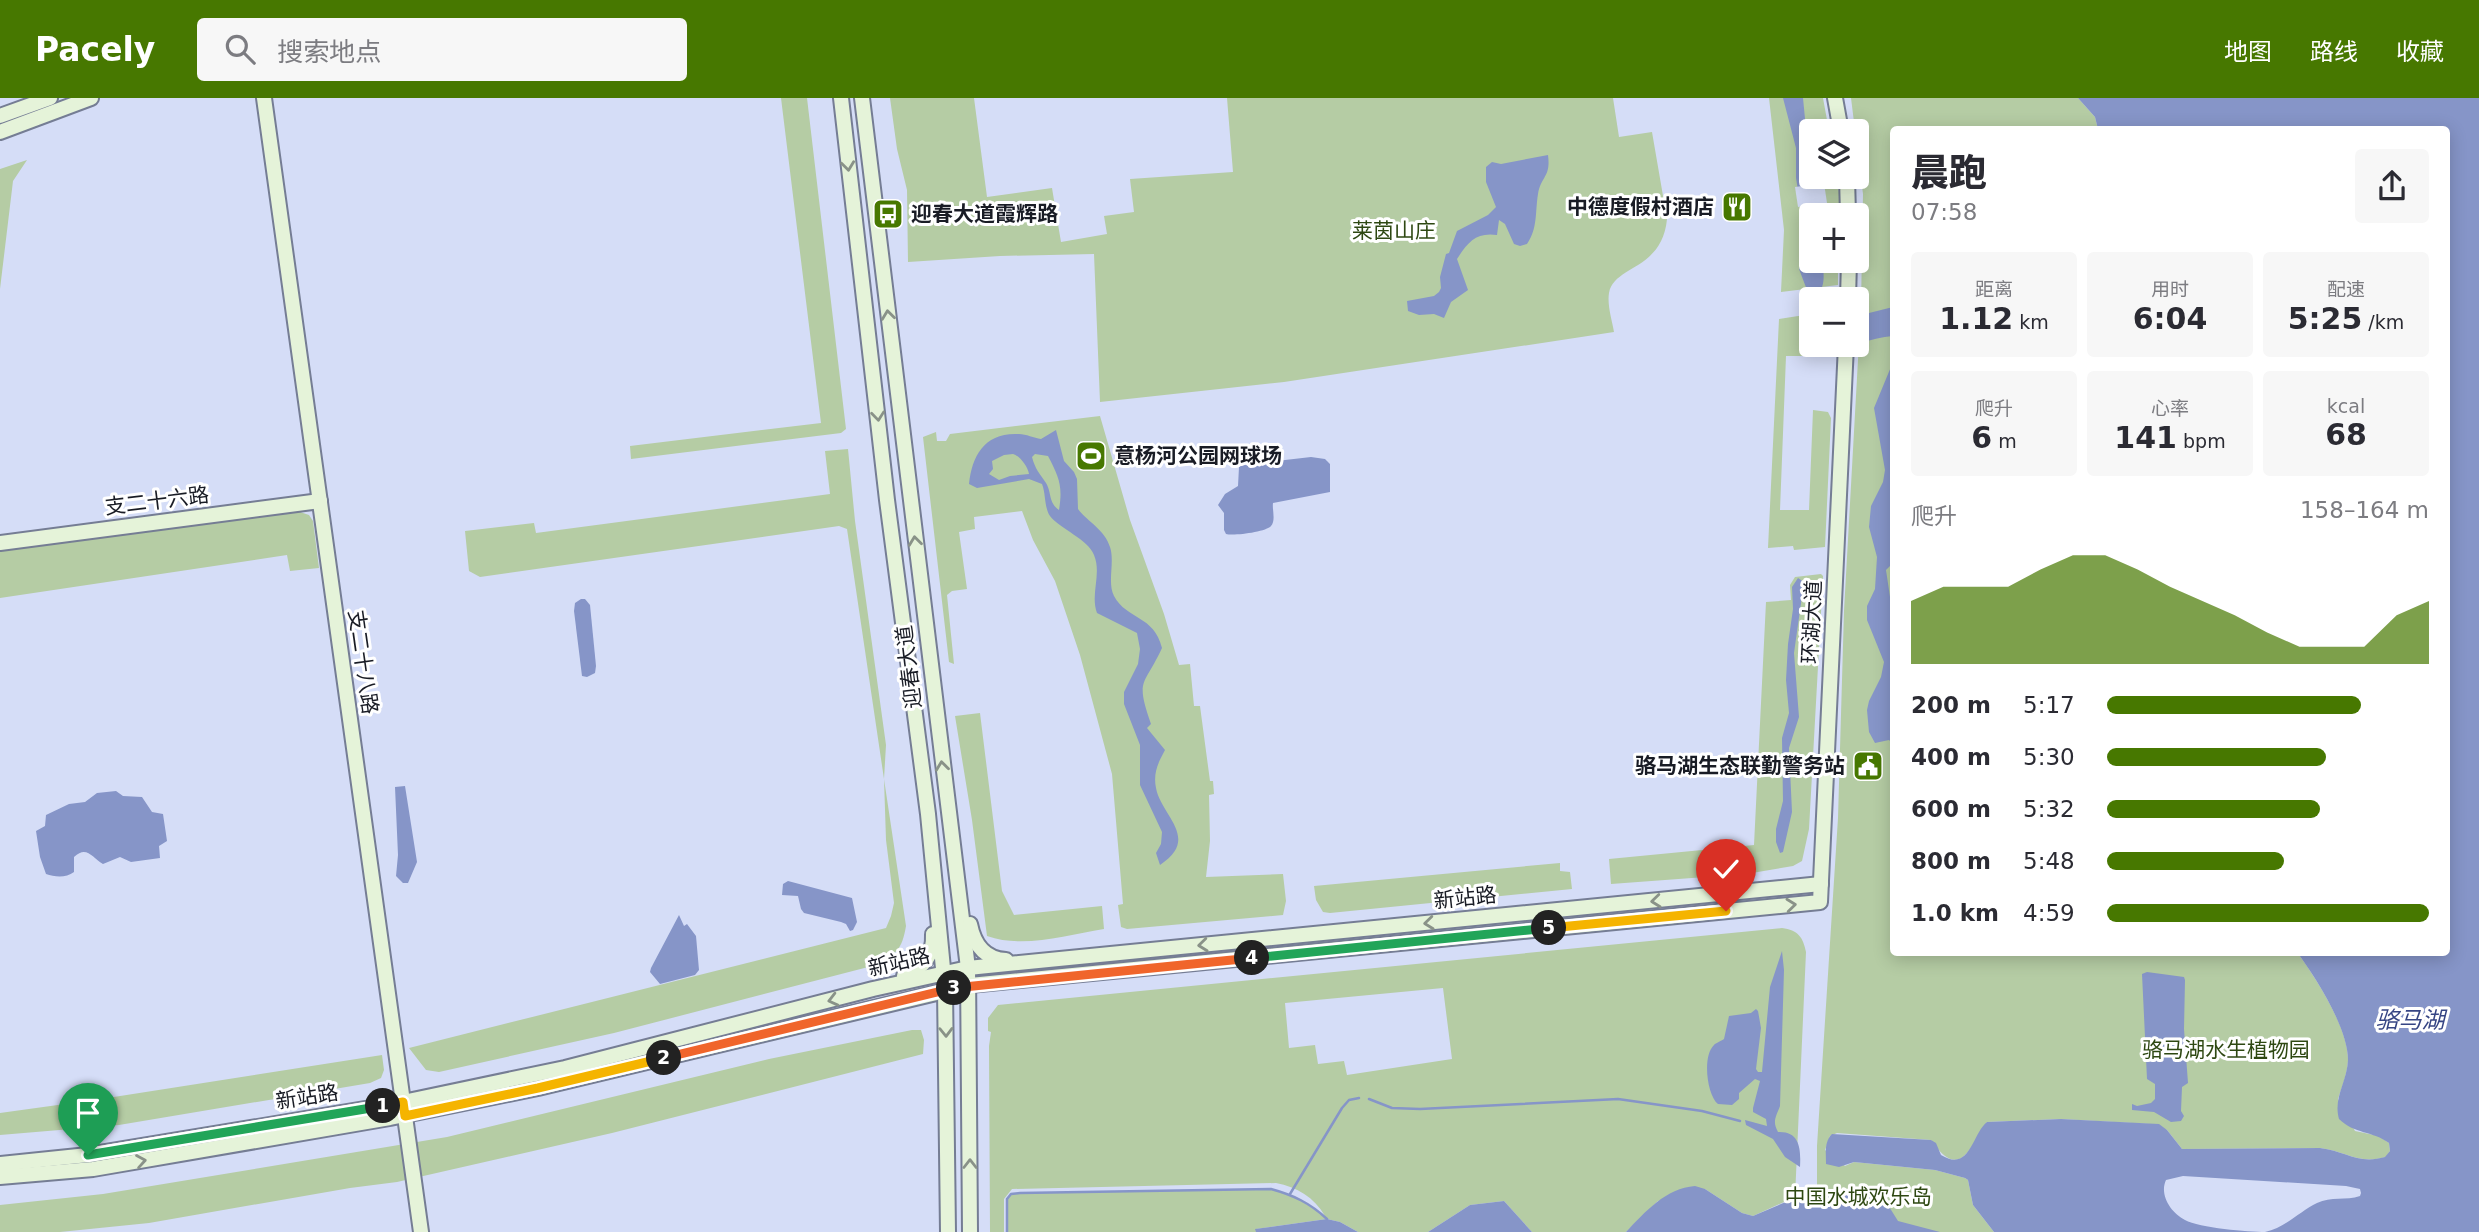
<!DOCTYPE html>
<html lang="zh">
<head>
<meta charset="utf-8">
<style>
  :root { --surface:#fff; --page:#f7f7f7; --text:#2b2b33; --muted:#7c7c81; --accent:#477800 }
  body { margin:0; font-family:"DejaVu Sans","Noto Sans SC",sans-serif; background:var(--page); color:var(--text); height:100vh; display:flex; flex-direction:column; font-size:26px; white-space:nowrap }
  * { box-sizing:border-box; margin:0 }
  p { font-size:23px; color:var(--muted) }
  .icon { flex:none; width:38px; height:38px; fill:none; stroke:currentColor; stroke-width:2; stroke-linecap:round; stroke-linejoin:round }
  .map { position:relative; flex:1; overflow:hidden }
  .drawer { position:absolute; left:1890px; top:28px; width:560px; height:830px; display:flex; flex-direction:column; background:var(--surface); border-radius:7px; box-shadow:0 4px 18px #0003 }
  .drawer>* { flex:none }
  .controls { position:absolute; left:1799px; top:21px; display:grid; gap:14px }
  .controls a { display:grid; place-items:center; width:70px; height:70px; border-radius:7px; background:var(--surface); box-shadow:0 4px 18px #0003; font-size:35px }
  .pin { position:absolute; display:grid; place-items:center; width:60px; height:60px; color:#fff; margin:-72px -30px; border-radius:50% 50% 50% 0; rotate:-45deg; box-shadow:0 0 7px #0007 }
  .pin .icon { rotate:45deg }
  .km { position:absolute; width:35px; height:35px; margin:-18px; border-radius:50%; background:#222; color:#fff; font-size:19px; line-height:35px; text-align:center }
  .round { display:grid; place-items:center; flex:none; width:74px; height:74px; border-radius:7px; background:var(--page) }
  .summary { display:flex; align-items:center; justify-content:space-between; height:119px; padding:0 21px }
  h1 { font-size:38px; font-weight:800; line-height:52px }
  .stats { display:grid; grid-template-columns:repeat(3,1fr); gap:10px; height:119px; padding:7px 21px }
  .stats div { display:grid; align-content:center; border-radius:7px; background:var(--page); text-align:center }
  .stats b { font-size:30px; font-weight:800 }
  .stats small { font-size:19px; font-weight:400 }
  .stats p { font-size:19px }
  .chart { height:196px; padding:14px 21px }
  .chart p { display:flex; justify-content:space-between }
  .chart svg { width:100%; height:126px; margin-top:7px; fill:var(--accent); opacity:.7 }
  ul { padding:0 21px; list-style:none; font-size:23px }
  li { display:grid; grid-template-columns:112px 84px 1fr; align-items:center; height:52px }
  li i { height:18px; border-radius:9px; background:var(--accent) }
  header { display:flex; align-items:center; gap:42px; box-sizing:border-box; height:98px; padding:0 35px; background:var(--accent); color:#fff }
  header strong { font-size:33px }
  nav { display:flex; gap:38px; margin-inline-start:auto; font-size:24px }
  .search { width:490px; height:63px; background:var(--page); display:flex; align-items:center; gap:18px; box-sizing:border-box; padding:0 24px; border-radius:7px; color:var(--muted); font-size:26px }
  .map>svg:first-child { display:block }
</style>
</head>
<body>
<header>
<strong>Pacely</strong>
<div class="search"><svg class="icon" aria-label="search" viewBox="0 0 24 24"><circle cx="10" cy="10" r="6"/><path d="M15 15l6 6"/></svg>搜索地点</div>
<nav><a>地图</a><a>路线</a><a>收藏</a></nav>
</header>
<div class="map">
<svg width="2479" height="1134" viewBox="0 0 2479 1134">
  <rect width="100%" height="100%" fill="#d5ddf7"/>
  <g fill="#b5cca4" fill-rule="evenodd">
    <polygon points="781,0 807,0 846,331 841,335 631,361 630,348 821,325"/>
    <path d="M890,0H974L987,99L1052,90L1061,144L1107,136L1104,118L1134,114L1130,81L1233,74L1227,0H1613L1619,39L1652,34L1667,121C1662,173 1614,167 1609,195C1607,207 1612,222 1614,234L1284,284L1100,304L1094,156L1000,158L908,164L907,92L897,51Z"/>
    <polygon points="1769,0 1823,0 1829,33 1811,33 1811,79 1836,79 1840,99 1839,117 1811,117 1811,163 1838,163 1838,187 1781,194 1784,132"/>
    <path d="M1851,0H2078L2095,19L2098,31L1894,32V854H2297C2316,880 2349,931 2348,963C2347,976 2342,989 2338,1001L2355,1033L2379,1038L2389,1045L2390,1053L2386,1059C2358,1067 2346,1053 2320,1050L2182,1051L2167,1032L2150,1026L2061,1021L1987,1024C1969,1052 1959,1083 1931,1042L1837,1035L1830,1038L1825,1052L1845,1068L1854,1064L1935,1072L1965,1080L1968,1082L1973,1107L1994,1134H1817V1048L1838,720L1844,513L1861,208L1863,96Z"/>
    <polygon points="27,62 13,83 0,191 0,71"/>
    <polygon points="1811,216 1811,247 1832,247 1831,258 1786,258 1780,412 1809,412 1813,312 1828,314 1831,320 1825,449 1794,452 1793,448 1768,450 1779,221"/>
    <polygon points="1100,318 1130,422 1164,516 1179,567 1190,566 1194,608 1200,608 1210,683 1213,683 1214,696 1209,697 1210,743 1206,779 1283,776 1286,803 1283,817 1127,831 1121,829 1118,807 1123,806 1112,676 1080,557 1055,483 1033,442 1022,413 974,419 975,431 959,434 967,491 952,493 947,497 954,566 949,564 923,339 936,334 937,343 946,343 950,336"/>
    <path d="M848,351L855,423L886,647L884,681L906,828C902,852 896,856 876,867L614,935L439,974L426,972L409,950L886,830L891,818L894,805L886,742L884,681L847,431L839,428L480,479L469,473L465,433L534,425L536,435L830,396L825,353Z"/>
    <polygon points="297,413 309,417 313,423 319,470 290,473 287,457 0,500 0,450"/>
    <polygon points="1821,476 1823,478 1809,731 1802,763 1793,768 1746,776 1611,786 1609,761 1754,747 1766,504 1791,502 1790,487 1795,479"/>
    <path d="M980,615L1002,793L1014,817L1102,808L1104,831C1066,837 1024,851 987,838L972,722L955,618Z"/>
    <polygon points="1560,765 1560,773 1570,774 1572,791 1330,815 1323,814 1316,802 1314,788"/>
    <path d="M1782,830C1798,832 1803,839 1806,854L1795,1099L1753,1118L1742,1115L1705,1091L1658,1103L1626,1134H1532L1504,1103L1470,1107L1428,1134H1358L1340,1124L1327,1121L1256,1131V1134H1007V1101L1011,1096L1020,1095L1271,1091L1295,1099L1325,1118C1314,1099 1297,1089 1276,1085L1012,1091L1004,1101V1134H990L989,948L991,934L988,933V920L998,907ZM1443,890L1452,961L1347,977L1344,963L1318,966L1315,947L1289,950L1285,905Z"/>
    <polygon points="912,932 921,932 924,942 923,956 612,1035 397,1084 350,1090 149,1125 60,1134 0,1134 0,1107 103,1096 447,1039 769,961"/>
    <polygon points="382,957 384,972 381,980 370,985 119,1027 0,1037 0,1015 101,1001"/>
  </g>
  <g fill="#8695c8" fill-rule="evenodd">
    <path d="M1783,0H1803L1806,31L1811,41V79H1822L1824,117H1811V163H1823C1823,175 1827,190 1815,197L1807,192L1799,171L1804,159L1806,142L1796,80V50Z"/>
    <path d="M2078,0H2479V1134H1994L1973,1107L1968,1082L1965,1080L1935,1072L1854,1064L1839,1069L1826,1066C1826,1055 1824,1044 1832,1036L1931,1042L1936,1045L1941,1057C1970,1075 1972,1036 1987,1024L2061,1021L2159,1026L2167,1032L2182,1051L2320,1050C2346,1053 2358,1067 2385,1059L2390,1053L2389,1045C2373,1033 2354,1036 2339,1021C2333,1000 2347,984 2348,962C2348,930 2316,880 2297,854H2446V32L2098,31L2095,19ZM2183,1078L2346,1088L2360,1091L2361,1095L2360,1098C2346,1103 2331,1098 2317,1105C2300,1113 2285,1130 2265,1134C2249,1134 2199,1130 2185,1122C2171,1115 2159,1097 2166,1082Z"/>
    <path d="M1548,57C1551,79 1541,78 1538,96C1535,114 1538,130 1527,146L1520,148L1514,146L1505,126L1499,122L1497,137C1476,134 1468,144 1457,161L1468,192L1451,204L1444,220L1434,216L1419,217L1408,213L1407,203L1434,198L1439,194L1441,190L1440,179L1446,156L1449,155L1457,133L1488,117L1496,109L1486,84V69L1492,64L1501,66Z"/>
    <path d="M1893,209V238C1871,240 1846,250 1823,254L1815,247H1857V218Z"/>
    <polygon points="1893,264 1894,455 1890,468 1886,472 1894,526 1893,646 1889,642 1875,645 1869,634 1867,612 1869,603 1881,579 1884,564 1867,522 1867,508 1875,491 1877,459 1869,429 1871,408 1883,384 1885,372 1874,310"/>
    <path d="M1056,332L1064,363L1074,374L1077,381L1078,411C1088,424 1105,432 1110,449C1115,464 1107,484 1114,498C1127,522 1154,517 1162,550C1144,589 1135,580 1151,626L1147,630L1165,652C1158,665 1153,675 1156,690C1161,718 1201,740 1160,767L1156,755L1161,746L1162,734L1140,687V647L1124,606V594L1138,566L1140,551L1137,535L1097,515C1090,496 1102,476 1094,457C1088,441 1060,431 1050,418C1044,409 1046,396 1042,386L1029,381L977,390L969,386C972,357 985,334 1019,336C1026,336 1034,340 1041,341ZM1013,356C1020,358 1028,369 1029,376L1010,378L999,382L989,376L993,371L992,363L1004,357ZM1035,356L1048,358C1059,379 1063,388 1059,412C1048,404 1052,395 1046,385C1040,376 1035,371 1032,359Z"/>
    <path d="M1311,359L1325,361L1330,366V394L1273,405C1272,412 1276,422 1271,428C1266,434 1234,438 1226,436L1224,432V415L1218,407L1225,396L1238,388L1239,369L1243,367Z"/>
    <polygon points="1798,480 1804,484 1794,555 1799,619 1789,650 1792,714 1783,754 1780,755 1776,744 1776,731 1783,703 1782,640 1789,615 1786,582 1788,546 1793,511 1792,489"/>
    <polygon points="581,501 585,501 590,507 596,568 595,575 587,579 582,578 574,513 575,505"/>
    <polygon points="405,688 417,764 408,785 403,785 396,778 398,757 395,689"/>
    <path d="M116,693L123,698L142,699L152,714L163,716L167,743L159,748L160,760L131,764L120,759L103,766C92,760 87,747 74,759V774C66,780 55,779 46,776L40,759L36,733L45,728L46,717L69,706L85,704L97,695Z"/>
    <polygon points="788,783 852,800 857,824 853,832 850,833 846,826 841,824 804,815 801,811 798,798 782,797 783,786"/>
    <polygon points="679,817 684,828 687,826 696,838 699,872 695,877 660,886 650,874 651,870"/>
    <path d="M1782,853L1784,872L1780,1008C1776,1019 1772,1023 1778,1034C1800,1033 1801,1051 1800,1069L1785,1059L1773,1041L1746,1027L1745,1022L1767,1028L1766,1021L1753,1014V1010L1760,983L1755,981L1739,995V1001L1732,1007L1718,1006C1707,997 1702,958 1714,947C1714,946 1723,942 1724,941L1729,918L1751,915L1756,911L1758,913L1761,930L1756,971L1758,974H1762L1770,889Z"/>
    <polygon points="2147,874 2184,879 2185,882 2184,931 2188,985 2182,989 2181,1013 2184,1018 2181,1023 2171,1024 2154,1014 2132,1012 2132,1006 2137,1008 2151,1005 2155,1001 2155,986 2147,981 2142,876"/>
    <path d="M1695,1088L1705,1091L1742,1115L1753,1118L1807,1095L1875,1096L1883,1099L1898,1123L1940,1134H1626C1645,1114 1666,1090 1695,1088Z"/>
    <polygon points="1504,1103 1532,1134 1428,1134 1470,1107"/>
    <polygon points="1327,1121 1340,1124 1358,1134 1256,1134 1255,1131"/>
  </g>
  <polygon fill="#d5ddf7" points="1824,85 1827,105 1798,109 1795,89"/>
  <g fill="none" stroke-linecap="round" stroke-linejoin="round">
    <g stroke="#8695c8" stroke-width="2.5">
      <polyline points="1369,1001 1392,1010 1420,1011 1618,1001 1702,1013 1740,1023"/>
      <polyline points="1290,1096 1342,1010 1349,1002 1359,1000"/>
      <path d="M1007,1134V1101L1011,1096L1020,1095L1271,1091C1293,1097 1310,1105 1327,1121"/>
    </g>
    <g stroke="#757d94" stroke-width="18">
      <g id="secondary">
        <polyline points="264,0 421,1134"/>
        <polyline points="841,0 887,402 928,716 945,891 948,1134"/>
        <polyline points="862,0 968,870 970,1134"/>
        <polyline points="1835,0 1841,33"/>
        <polyline points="0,18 50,0"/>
        <polyline points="0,34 91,0"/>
        <polyline points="1847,79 1848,117"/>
        <polyline points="1848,201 1849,163"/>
        <polyline points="0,445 320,403"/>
        <path d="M970,826C974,846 984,861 1006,862"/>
        <path d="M904,878C923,870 934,858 933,836"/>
        <polyline points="0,1066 88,1057 384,1008 565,970 873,891 968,870 1821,786"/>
        <polyline points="0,1079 93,1071 390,1020 538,990 970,887 1820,804 1846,247"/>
      </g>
    </g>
    <use href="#secondary" stroke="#e5f3d9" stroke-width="14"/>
  </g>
  <defs><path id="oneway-chevron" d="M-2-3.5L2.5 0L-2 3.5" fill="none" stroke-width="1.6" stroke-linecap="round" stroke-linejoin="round" transform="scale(1.75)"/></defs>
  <g stroke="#899288">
    <use href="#oneway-chevron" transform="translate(848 68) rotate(83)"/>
    <use href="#oneway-chevron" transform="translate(888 217) rotate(-97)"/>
    <use href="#oneway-chevron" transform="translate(878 318) rotate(84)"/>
    <use href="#oneway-chevron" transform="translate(915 443) rotate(-97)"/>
    <use href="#oneway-chevron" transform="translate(942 668) rotate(-97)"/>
    <use href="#oneway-chevron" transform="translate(1656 803) rotate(174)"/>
    <use href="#oneway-chevron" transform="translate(1791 807) rotate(-6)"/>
    <use href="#oneway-chevron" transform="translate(1429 825) rotate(174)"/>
    <use href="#oneway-chevron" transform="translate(1203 847) rotate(174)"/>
    <use href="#oneway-chevron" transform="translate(833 902) rotate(166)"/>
    <use href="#oneway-chevron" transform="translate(946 934) rotate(89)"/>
    <use href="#oneway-chevron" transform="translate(141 1063) rotate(-10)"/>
    <use href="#oneway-chevron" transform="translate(970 1066) rotate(-90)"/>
  </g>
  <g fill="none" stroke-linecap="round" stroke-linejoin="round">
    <g stroke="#fff" stroke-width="14">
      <polyline id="split-1" points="88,1057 383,1008"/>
    </g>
    <g stroke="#fff" stroke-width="14">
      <polyline id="split-2" points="383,1008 403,1004 405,1018 538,990 664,960"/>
    </g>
    <g stroke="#fff" stroke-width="14">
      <polyline id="split-3" points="664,960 954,890"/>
    </g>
    <g stroke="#fff" stroke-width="14">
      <polyline id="split-4" points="954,890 1252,860"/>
    </g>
    <g stroke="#fff" stroke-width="14">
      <polyline id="split-5" points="1252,860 1549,830"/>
    </g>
    <g stroke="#fff" stroke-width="14">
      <polyline id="split-6" points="1549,830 1726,813"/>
    </g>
    <use href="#split-1" stroke="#22a559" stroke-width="9"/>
    <use href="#split-2" stroke="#f5b400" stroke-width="9"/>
    <use href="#split-3" stroke="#f0652b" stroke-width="9"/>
    <use href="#split-4" stroke="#f0652b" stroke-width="9"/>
    <use href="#split-5" stroke="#22a559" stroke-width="9"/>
    <use href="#split-6" stroke="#f5b400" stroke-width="9"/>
  </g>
  <defs>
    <g id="restaurant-square" transform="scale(1.575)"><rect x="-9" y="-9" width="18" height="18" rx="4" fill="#477800" stroke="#fff"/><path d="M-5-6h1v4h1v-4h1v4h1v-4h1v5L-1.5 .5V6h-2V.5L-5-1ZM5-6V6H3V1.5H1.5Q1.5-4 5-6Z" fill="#fff"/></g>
    <g id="bus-square" transform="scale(1.575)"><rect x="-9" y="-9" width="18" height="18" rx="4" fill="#477800" stroke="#fff"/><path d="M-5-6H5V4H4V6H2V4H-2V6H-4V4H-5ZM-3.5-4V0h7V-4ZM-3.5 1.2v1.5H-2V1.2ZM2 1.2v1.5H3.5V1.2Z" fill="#fff"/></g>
    <g id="stadium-square" transform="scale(1.575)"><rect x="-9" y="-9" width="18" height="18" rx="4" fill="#477800" stroke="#fff"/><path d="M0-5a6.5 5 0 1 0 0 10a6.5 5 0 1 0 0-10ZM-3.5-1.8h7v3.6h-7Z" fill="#fff"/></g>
    <g id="civic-square" transform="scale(1.575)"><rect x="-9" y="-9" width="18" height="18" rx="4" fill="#477800" stroke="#fff"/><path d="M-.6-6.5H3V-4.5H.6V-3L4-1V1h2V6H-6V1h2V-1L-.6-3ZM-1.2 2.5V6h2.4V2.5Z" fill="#fff"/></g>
  </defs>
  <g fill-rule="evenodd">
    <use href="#restaurant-square" x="1737" y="109"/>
    <use href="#bus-square" x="888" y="116"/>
    <use href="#stadium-square" x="1091" y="358"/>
    <use href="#civic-square" x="1868" y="668"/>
  </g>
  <g text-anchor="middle" stroke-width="6" stroke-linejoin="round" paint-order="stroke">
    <g font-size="21" font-weight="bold" fill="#191c25" stroke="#fff" text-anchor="end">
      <text x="1714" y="116">中德度假村酒店</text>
      <text x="911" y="123" text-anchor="start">迎春大道霞辉路</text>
      <text x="1114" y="365" text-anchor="start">意杨河公园网球场</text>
      <text x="1845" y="675">骆马湖生态联勤警务站</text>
    </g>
    <g font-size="21" fill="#2e4812" stroke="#fff">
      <text x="1394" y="140">莱茵山庄</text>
      <text x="2226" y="959">骆马湖水生植物园</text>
      <text x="1858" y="1106">中国水城欢乐岛</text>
    </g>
    <g font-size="21" fill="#191c25" stroke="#fff">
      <text transform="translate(157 403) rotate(-7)" y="7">支二十六路</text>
      <text transform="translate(1812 524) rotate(-87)" y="7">环湖大道</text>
      <text transform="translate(363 564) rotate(82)" y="7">支二十八路</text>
      <text transform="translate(909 569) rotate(-97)" y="7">迎春大道</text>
      <text transform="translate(1465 800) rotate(-6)" y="7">新站路</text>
      <text transform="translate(899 864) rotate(-13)" y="7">新站路</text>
      <text transform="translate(307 999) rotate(-9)" y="7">新站路</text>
    </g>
    <g font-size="23" font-style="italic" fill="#364584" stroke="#fff">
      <text x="2410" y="930">骆马湖</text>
    </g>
  </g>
</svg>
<div class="controls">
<a><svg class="icon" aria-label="layers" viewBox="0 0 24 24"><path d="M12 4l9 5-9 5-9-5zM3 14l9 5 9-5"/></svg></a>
<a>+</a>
<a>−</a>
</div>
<div class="pin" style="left:88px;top:1057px;background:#1e9e55"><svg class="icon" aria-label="arrive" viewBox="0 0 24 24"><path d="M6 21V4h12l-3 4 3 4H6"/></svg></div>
<div class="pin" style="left:1726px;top:813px;background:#d93025"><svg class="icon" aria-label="check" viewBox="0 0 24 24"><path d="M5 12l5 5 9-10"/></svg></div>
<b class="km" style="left:383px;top:1008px">1</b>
<b class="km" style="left:664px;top:960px">2</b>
<b class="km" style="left:954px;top:890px">3</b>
<b class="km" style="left:1252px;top:860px">4</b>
<b class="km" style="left:1549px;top:830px">5</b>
<section class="drawer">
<div class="summary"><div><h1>晨跑</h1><p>07:58</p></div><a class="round"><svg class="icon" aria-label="share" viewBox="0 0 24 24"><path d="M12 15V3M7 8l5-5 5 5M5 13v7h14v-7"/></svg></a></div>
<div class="stats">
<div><p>距离</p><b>1.12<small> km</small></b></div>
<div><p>用时</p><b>6:04</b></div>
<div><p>配速</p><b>5:25<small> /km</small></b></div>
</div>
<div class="stats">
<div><p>爬升</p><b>6<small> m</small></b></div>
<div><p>心率</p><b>141<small> bpm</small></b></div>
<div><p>kcal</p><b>68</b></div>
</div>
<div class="chart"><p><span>爬升</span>158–164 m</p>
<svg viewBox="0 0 160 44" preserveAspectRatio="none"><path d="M0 44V22L10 17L20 17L30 17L40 11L50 6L60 6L70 11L80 17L90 22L100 27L110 33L120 38L130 38L140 38L150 27L160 22V44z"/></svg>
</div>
<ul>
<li><b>200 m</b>5:17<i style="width:79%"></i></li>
<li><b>400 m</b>5:30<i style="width:68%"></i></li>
<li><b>600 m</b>5:32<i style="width:66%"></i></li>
<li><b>800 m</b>5:48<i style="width:55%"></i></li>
<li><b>1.0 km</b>4:59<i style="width:100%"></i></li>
</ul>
</section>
</div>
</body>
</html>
